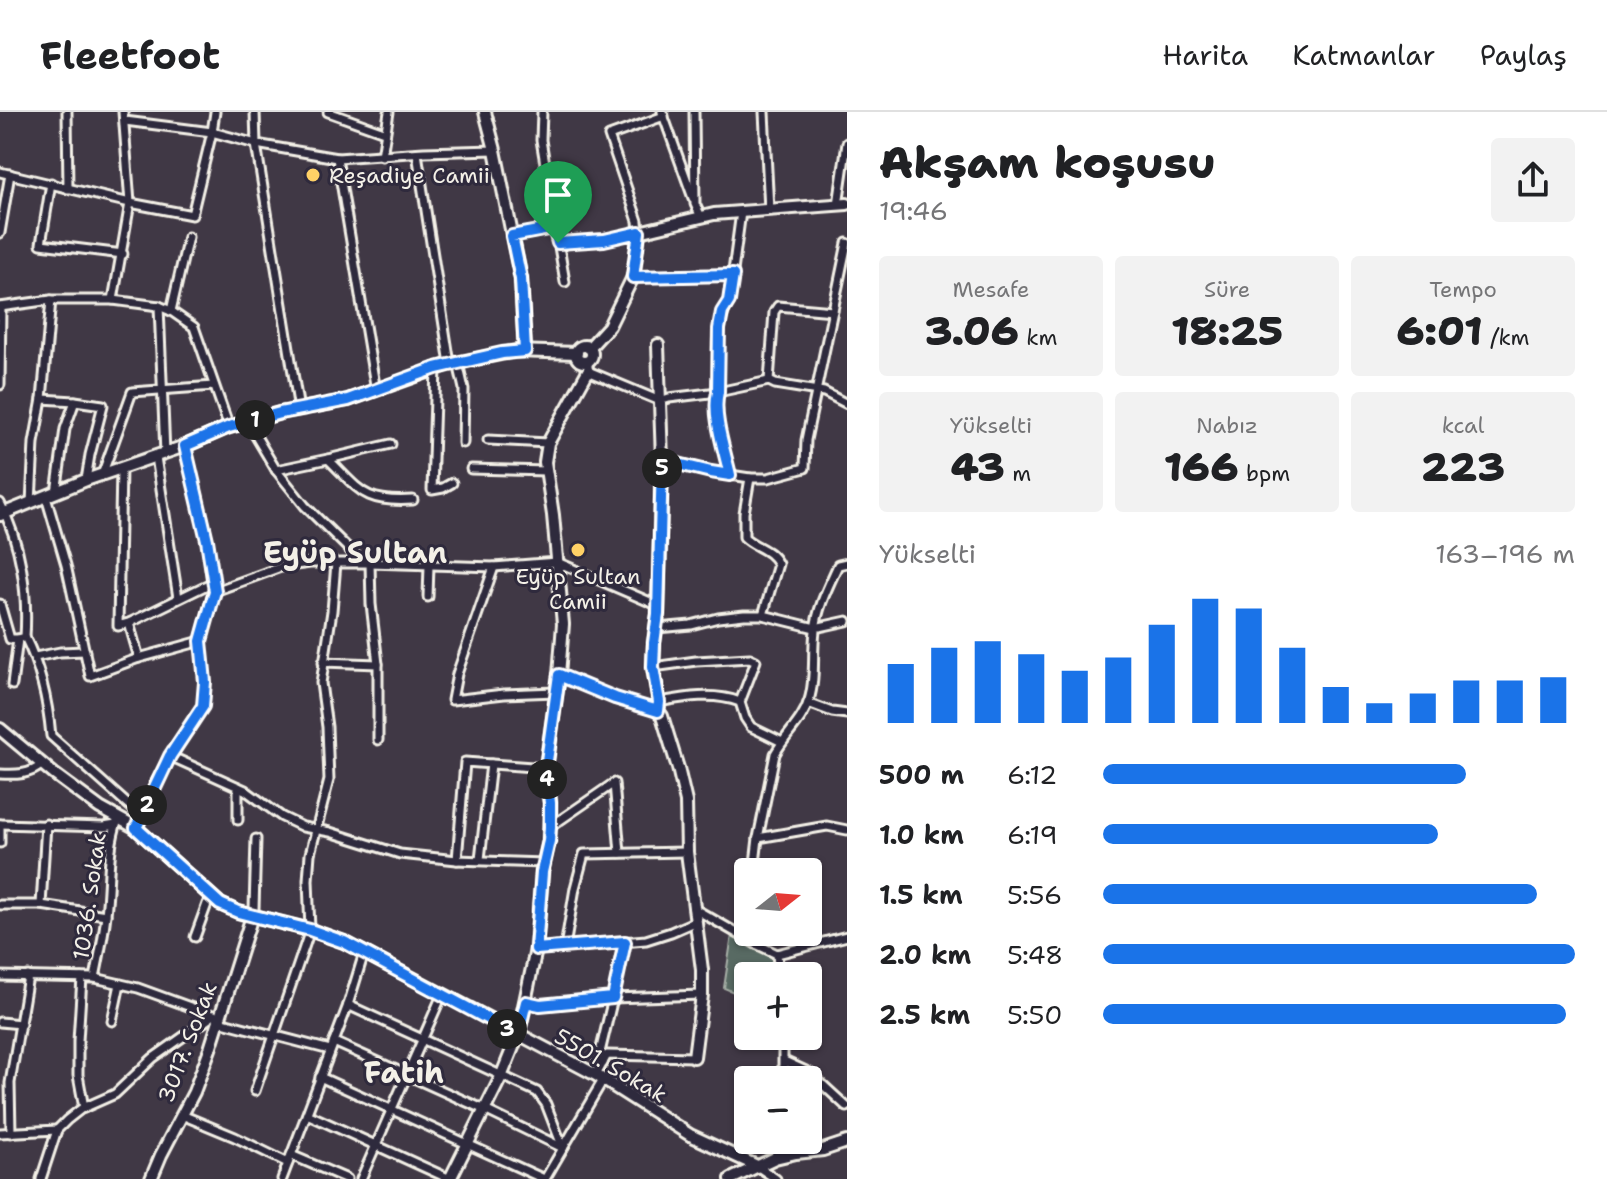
<!DOCTYPE html>
<html lang="tr">
<head>
<meta charset="utf-8">
<style>
  :root { --surface:#fff; --page:#f2f2f2; --text:#202124; --muted:#757577; --line:#e0e0e0; --accent:#1a73e8 }
  body { margin:0; font-family:"Shantell Sans",sans-serif; background:var(--page); color:var(--text); height:100vh; display:flex; flex-direction:column; font-size:30px; white-space:nowrap }
  * { box-sizing:border-box; margin:0 }
  p { font-size:26px; color:var(--muted) }
  .icon { flex:none; width:44px; height:44px; fill:none; stroke:currentColor; stroke-width:2; stroke-linecap:round; stroke-linejoin:round }
  .map { position:relative; flex:1; overflow:hidden }
  .sheet { display:flex; flex-direction:column; background:var(--surface); width:760px }
  .sheet>* { flex:none }
  .needle { width:52px; rotate:73deg }
  .buttons { position:absolute; left:734px; top:746px; display:grid; gap:16px }
  .buttons a { display:grid; place-items:center; width:88px; height:88px; border-radius:8px; background:var(--surface); box-shadow:0 2px 6px #0004; font-size:40px }
  .pin { position:absolute; display:grid; place-items:center; width:68px; height:68px; color:#fff; margin:-82px -34px; border-radius:50% 50% 50% 0; rotate:-45deg; box-shadow:0 0 8px #0007 }
  .pin .icon { rotate:45deg }
  .km { position:absolute; width:40px; height:40px; margin:-20px; border-radius:50%; background:#222; color:#fff; font-size:22px; line-height:40px; text-align:center }
  .round { display:grid; place-items:center; flex:none; width:84px; height:84px; border-radius:8px; background:var(--page) }
  .headline { display:flex; align-items:center; justify-content:space-between; height:136px; padding:0 32px }
  h1 { font-size:44px; font-weight:800; line-height:60px }
  .metrics { display:grid; grid-template-columns:repeat(3,1fr); gap:12px; height:136px; padding:8px 32px }
  .metrics div { display:grid; align-content:center; border-radius:8px; background:var(--page); text-align:center }
  .metrics b { font-size:40px; font-weight:800 }
  .metrics small { font-size:22px; font-weight:400 }
  .metrics p { font-size:22px }
  .chart { height:224px; padding:16px 32px }
  .chart p { display:flex; justify-content:space-between }
  .chart svg { width:100%; height:144px; margin-top:8px; stroke:var(--accent); stroke-width:6 }
  ul { padding:0 32px; list-style:none; font-size:26px }
  li { display:grid; grid-template-columns:128px 96px 1fr; align-items:center; height:60px }
  li i { height:20px; border-radius:10px; background:var(--accent) }
  header { display:flex; align-items:center; gap:48px; box-sizing:border-box; height:112px; padding:0 40px; background:var(--surface); border-bottom:2px solid var(--line) }
  header strong { font-size:38px }
  nav { display:flex; gap:44px; margin-inline-start:auto; font-size:28px }
  main { display:flex; flex:1; min-height:0 }
  .map>svg:first-child { display:block }
</style>
</head>
<body>
<header>
<strong>Fleetfoot</strong>
<nav><a>Harita</a><a>Katmanlar</a><a>Paylaş</a></nav>
</header>
<main>
<div class="map">
<svg width="847" height="1067" viewBox="0 0 847 1067">
  <rect width="100%" height="100%" fill="#403845"/>
  <filter id="ink" filterUnits="userSpaceOnUse"><feTurbulence type="fractalNoise" baseFrequency=".0125" numOctaves="2"/><feDisplacementMap in="SourceGraphic" scale="16" xChannelSelector="R" yChannelSelector="G"/><feConvolveMatrix kernelMatrix="1 2 1 2 8 2 1 2 1" color-interpolation-filters="sRGB"/></filter>
  <g filter="url(#ink)">
    <polygon fill="#586b63" stroke="#a6aea6" stroke-width="2" points="732,823 774,847 775,864 748,864 748,886 724,876"/>
    <g fill="none" stroke-linecap="round" stroke-linejoin="round">
      <g stroke="#f4f1e8" stroke-width="13">
        <g id="street">
          <polyline points="67,0 68,77"/>
          <polyline points="255,0 256,32 299,298"/>
          <polyline points="328,0 384,20"/>
          <polyline points="542,0 541,28 565,170"/>
          <polyline points="662,0 693,86"/>
          <polyline points="694,0 695,92 701,105"/>
          <polyline points="764,0 769,98"/>
          <polyline points="125,9 212,20 256,32 337,46 424,40 495,38"/>
          <polyline points="417,41 450,252"/>
          <polyline points="382,44 389,0"/>
          <polyline points="337,46 376,279"/>
          <polyline points="0,60 130,91 192,103 212,20 215,0"/>
          <polyline points="51,71 41,132 123,142"/>
          <polyline points="838,93 847,31"/>
          <polyline points="0,121 10,62"/>
          <polyline points="512,124 554,116"/>
          <polyline points="558,131 604,128 639,120 638,109 609,24 664,4"/>
          <polyline points="633,165 733,163"/>
          <polyline points="113,188 130,91 123,0"/>
          <polyline points="159,194 165,342"/>
          <polyline points="0,195 51,188 113,188 159,194 171,199 194,215 229,315"/>
          <polyline points="171,199 188,125"/>
          <polyline points="588,250 588,259 660,289 669,286 718,280 769,269 775,272 824,280 847,292"/>
          <polyline points="458,251 464,277 463,331"/>
          <polyline points="436,256 432,378 443,376 452,371"/>
          <polyline points="769,269 774,200 778,194 833,199"/>
          <polyline points="0,273 1,195"/>
          <polyline points="42,287 75,289 103,293 90,343 86,368"/>
          <polyline points="248,311 276,358 305,394 357,445 370,451 371,492 378,552 323,550"/>
          <polyline points="488,328 548,331"/>
          <polyline points="156,345 178,486"/>
          <polyline points="328,347 391,332"/>
          <polyline points="662,348 711,360 750,366 768,366 805,356 806,328 847,131"/>
          <polyline points="121,356 118,514 129,511 213,470 207,428 185,334"/>
          <polyline points="471,357 547,359"/>
          <path d="M276,358L328,347C361,379 363,391 413,388"/>
          <polyline points="102,363 132,280 214,274"/>
          <path d="M730,363C725,340 712,303 718,280C718,251 714,215 729,189L741,100"/>
          <path d="M750,366L744,401V425C755,436 770,436 778,452L763,503"/>
          <polyline points="56,381 65,317 75,289"/>
          <polyline points="46,385 66,453 90,564 139,546 201,529"/>
          <path d="M0,391C21,431 28,480 25,525L18,527L12,573"/>
          <polyline points="31,391 34,331 42,287 51,188"/>
          <polyline points="494,455 457,562 452,588 504,582 556,580"/>
          <polyline points="215,479 281,455 310,451 370,451 494,455 557,450 657,493"/>
          <polyline points="428,485 429,453"/>
          <polyline points="0,492 10,527 18,527"/>
          <polyline points="129,511 139,546"/>
          <polyline points="657,516 691,513 718,506 744,503 763,503 815,516 847,509"/>
          <path d="M25,525C40,555 48,590 51,624L142,705"/>
          <polyline points="35,545 60,540 85,539"/>
          <polyline points="653,555 696,549 750,546 756,549 740,590"/>
          <polyline points="559,563 615,586 658,599"/>
          <path d="M659,590C686,585 713,580 740,590L745,606L751,615L782,630"/>
          <polyline points="808,591 832,600 847,602"/>
          <polyline points="378,628 378,552"/>
          <polyline points="170,644 245,678 282,705 303,715 330,720 400,742 457,748 544,751"/>
          <path d="M0,662C15,663 31,663 42,652"/>
          <polyline points="238,708 238,675"/>
          <polyline points="0,712 104,715 116,713"/>
          <polyline points="550,715 614,671 620,741"/>
          <polyline points="136,716 142,705 154,674 170,644 203,594 205,570 201,529 214,476"/>
          <polyline points="758,726 827,714 847,718"/>
          <polyline points="0,731 0,712"/>
          <polyline points="480,747 491,652"/>
          <polyline points="457,748 465,650 546,656"/>
          <path d="M754,760L758,726L775,642C785,623 803,609 809,588C816,567 812,541 815,519C817,496 829,473 838,453L847,451"/>
          <polyline points="0,793 41,793 106,803"/>
          <polyline points="41,793 46,712"/>
          <polyline points="693,796 756,832 753,820"/>
          <polyline points="252,804 254,797 256,727"/>
          <polyline points="195,825 207,792 213,786"/>
          <polyline points="756,832 777,842 779,864"/>
          <polyline points="565,835 575,776 584,742 687,740"/>
          <polyline points="536,837 646,828 671,820 694,810"/>
          <polyline points="777,842 847,824"/>
          <polyline points="0,864 95,866 138,876 215,904"/>
          <polyline points="82,866 78,929 78,963 84,996"/>
          <path d="M95,866C99,845 104,823 106,802C110,771 107,737 118,707"/>
          <polyline points="526,890 540,893 613,886 625,830"/>
          <polyline points="348,893 537,980 546,992 563,1036"/>
          <polyline points="112,909 120,872"/>
          <polyline points="219,909 330,938"/>
          <polyline points="0,910 21,912"/>
          <polyline points="334,930 485,998 563,1036"/>
          <polyline points="784,949 810,961 847,995"/>
          <polyline points="603,951 598,949 613,886 702,883"/>
          <polyline points="596,963 607,943 694,945"/>
          <polyline points="320,965 544,1067"/>
          <polyline points="783,968 783,924"/>
          <polyline points="255,979 310,818 308,768 310,742 329,668 327,615 321,571 332,499 336,451"/>
          <polyline points="307,1002 450,1067"/>
          <polyline points="182,1003 235,1025 288,1051"/>
          <polyline points="0,1021 57,1018"/>
          <polyline points="11,1021 10,971 28,864"/>
          <polyline points="291,1043 347,1067"/>
          <polyline points="775,1046 778,1028"/>
          <polyline points="757,1054 776,1067"/>
          <polyline points="41,1067 57,1018 67,1008 81,997 115,982 153,946 214,903"/>
          <polyline points="282,1067 348,893 364,841"/>
          <polyline points="361,1067 442,883"/>
          <polyline points="545,1067 603,968"/>
        </g>
      </g>
      <g stroke="#f4f1e8" stroke-width="16">
        <g id="secondary">
          <polyline points="485,0 495,38 521,167 525,239"/>
          <polyline points="658,233 662,348 658,502 654,531 653,555 659,590 658,599 662,604 678,656 686,690 687,740 702,858 702,883 694,945"/>
          <circle cx="584" cy="242" r="8"/>
          <polyline points="589,236 609,214 633,165 639,120 714,102 847,92"/>
          <polyline points="0,403 86,368 185,334 229,315 280,301 348,288 450,252 516,239 577,241"/>
          <polyline points="0,617 54,662 100,696 136,716 220,792 238,800 310,818 344,830 596,963 690,1023 757,1054"/>
          <polyline points="151,1067 161,1043 194,980 210,937 252,804"/>
          <polyline points="450,1067 501,965 518,923 536,837 542,760 549,729 550,691 546,656 559,563 563,512 553,403 545,350 548,331 588,259"/>
          <polyline points="731,1067 775,1046 796,1041 823,1038 847,1030"/>
        </g>
      </g>
      <use href="#street" stroke="#2f2a3d" stroke-width="7"/>
      <use href="#secondary" stroke="#2f2a3d" stroke-width="10"/>
    </g>
  </g>
  <g fill="none" stroke-linecap="round" stroke-linejoin="round" filter="url(#ink)">
    <g stroke="#fff" stroke-width="16">
      <path id="route" d="M554,116L558,131L604,128L639,120L633,165L733,163L729,189L722,200L719,217L718,280C712,303 725,340 730,363L711,360L662,348L658,502L654,531L653,555L659,590L658,599L615,586L559,563L546,656L550,691V715L549,729L542,760L536,837L625,830L613,886L540,893L526,890L518,923L344,830L310,818L238,800L220,792L136,716L170,644L203,594L205,570L201,529L215,479L207,428L185,334L229,315L280,301L348,288L436,256L502,241L525,239L521,167L512,124Z"/>
    </g>
    <use href="#route" stroke="#1a73e8" stroke-width="10"/>
  </g>
  <g fill="#ffd166" stroke="#2f2a3d" stroke-width="3">
    <circle cx="313" cy="63" r="8"/>
    <circle cx="578" cy="438" r="8"/>
  </g>
  <g text-anchor="middle" stroke-width="6" stroke-linejoin="round" paint-order="stroke">
    <g font-size="22" fill="#f4f1e8" stroke="#2f2a3d" text-anchor="start">
      <text x="329" y="71">Reşadiye Camii</text>
      <text x="578" y="472" text-anchor="middle">Eyüp Sultan<tspan x="578" dy="25">Camii</tspan></text>
    </g>
    <g font-size="22" fill="#f4f1e8" stroke="#2f2a3d">
      <text transform="translate(89 784) rotate(-82)" y="8">1036. Sokak</text>
      <text transform="translate(187 930) rotate(-69)" y="8">3017. Sokak</text>
      <text transform="translate(611 953) rotate(30)" y="8">5501. Sokak</text>
    </g>
    <g font-size="30" font-weight="bold" fill="#f4f1e8" stroke="#2f2a3d">
      <text x="355" y="451">Eyüp Sultan</text>
      <text x="404" y="971">Fatih</text>
    </g>
  </g>
</svg>
<div class="buttons">
<a><svg class="needle" viewBox="-14 -14 28 28"><path d="M0-13l5 13h-10z" fill="#e53935"/><path d="M0 13l5-13h-10z" fill="#757577"/></svg></a>
<a>+</a>
<a>−</a>
</div>
<div class="pin" style="left:558px;top:131px;background:#1e9e55"><svg class="icon" aria-label="arrive" viewBox="0 0 24 24"><path d="M6 21V4h12l-3 4 3 4H6"/></svg></div>
<b class="km" style="left:255px;top:308px">1</b>
<b class="km" style="left:147px;top:693px">2</b>
<b class="km" style="left:507px;top:917px">3</b>
<b class="km" style="left:547px;top:667px">4</b>
<b class="km" style="left:662px;top:356px">5</b>
</div>
<section class="sheet">
<div class="headline"><div><h1>Akşam koşusu</h1><p>19:46</p></div><a class="round"><svg class="icon" aria-label="share" viewBox="0 0 24 24"><path d="M12 15V3M7 8l5-5 5 5M5 13v7h14v-7"/></svg></a></div>
<div class="metrics">
<div><p>Mesafe</p><b>3.06<small> km</small></b></div>
<div><p>Süre</p><b>18:25</b></div>
<div><p>Tempo</p><b>6:01<small> /km</small></b></div>
</div>
<div class="metrics">
<div><p>Yükselti</p><b>43<small> m</small></b></div>
<div><p>Nabız</p><b>166<small> bpm</small></b></div>
<div><p>kcal</p><b>223</b></div>
</div>
<div class="chart"><p><span>Yükselti</span>163–196 m</p>
<svg viewBox="0 0 160 44" preserveAspectRatio="none"><path d="M5 44V26M15 44V21M25 44V19M35 44V23M45 44V28M55 44V24M65 44V14M75 44V6M85 44V9M95 44V21M105 44V33M115 44V38M125 44V35M135 44V31M145 44V31M155 44V30"/></svg>
</div>
<ul>
<li><b>500 m</b>6:12<i style="width:77%"></i></li>
<li><b>1.0 km</b>6:19<i style="width:71%"></i></li>
<li><b>1.5 km</b>5:56<i style="width:92%"></i></li>
<li><b>2.0 km</b>5:48<i style="width:100%"></i></li>
<li><b>2.5 km</b>5:50<i style="width:98%"></i></li>
</ul>
</section>
</main>
</body>
</html>
